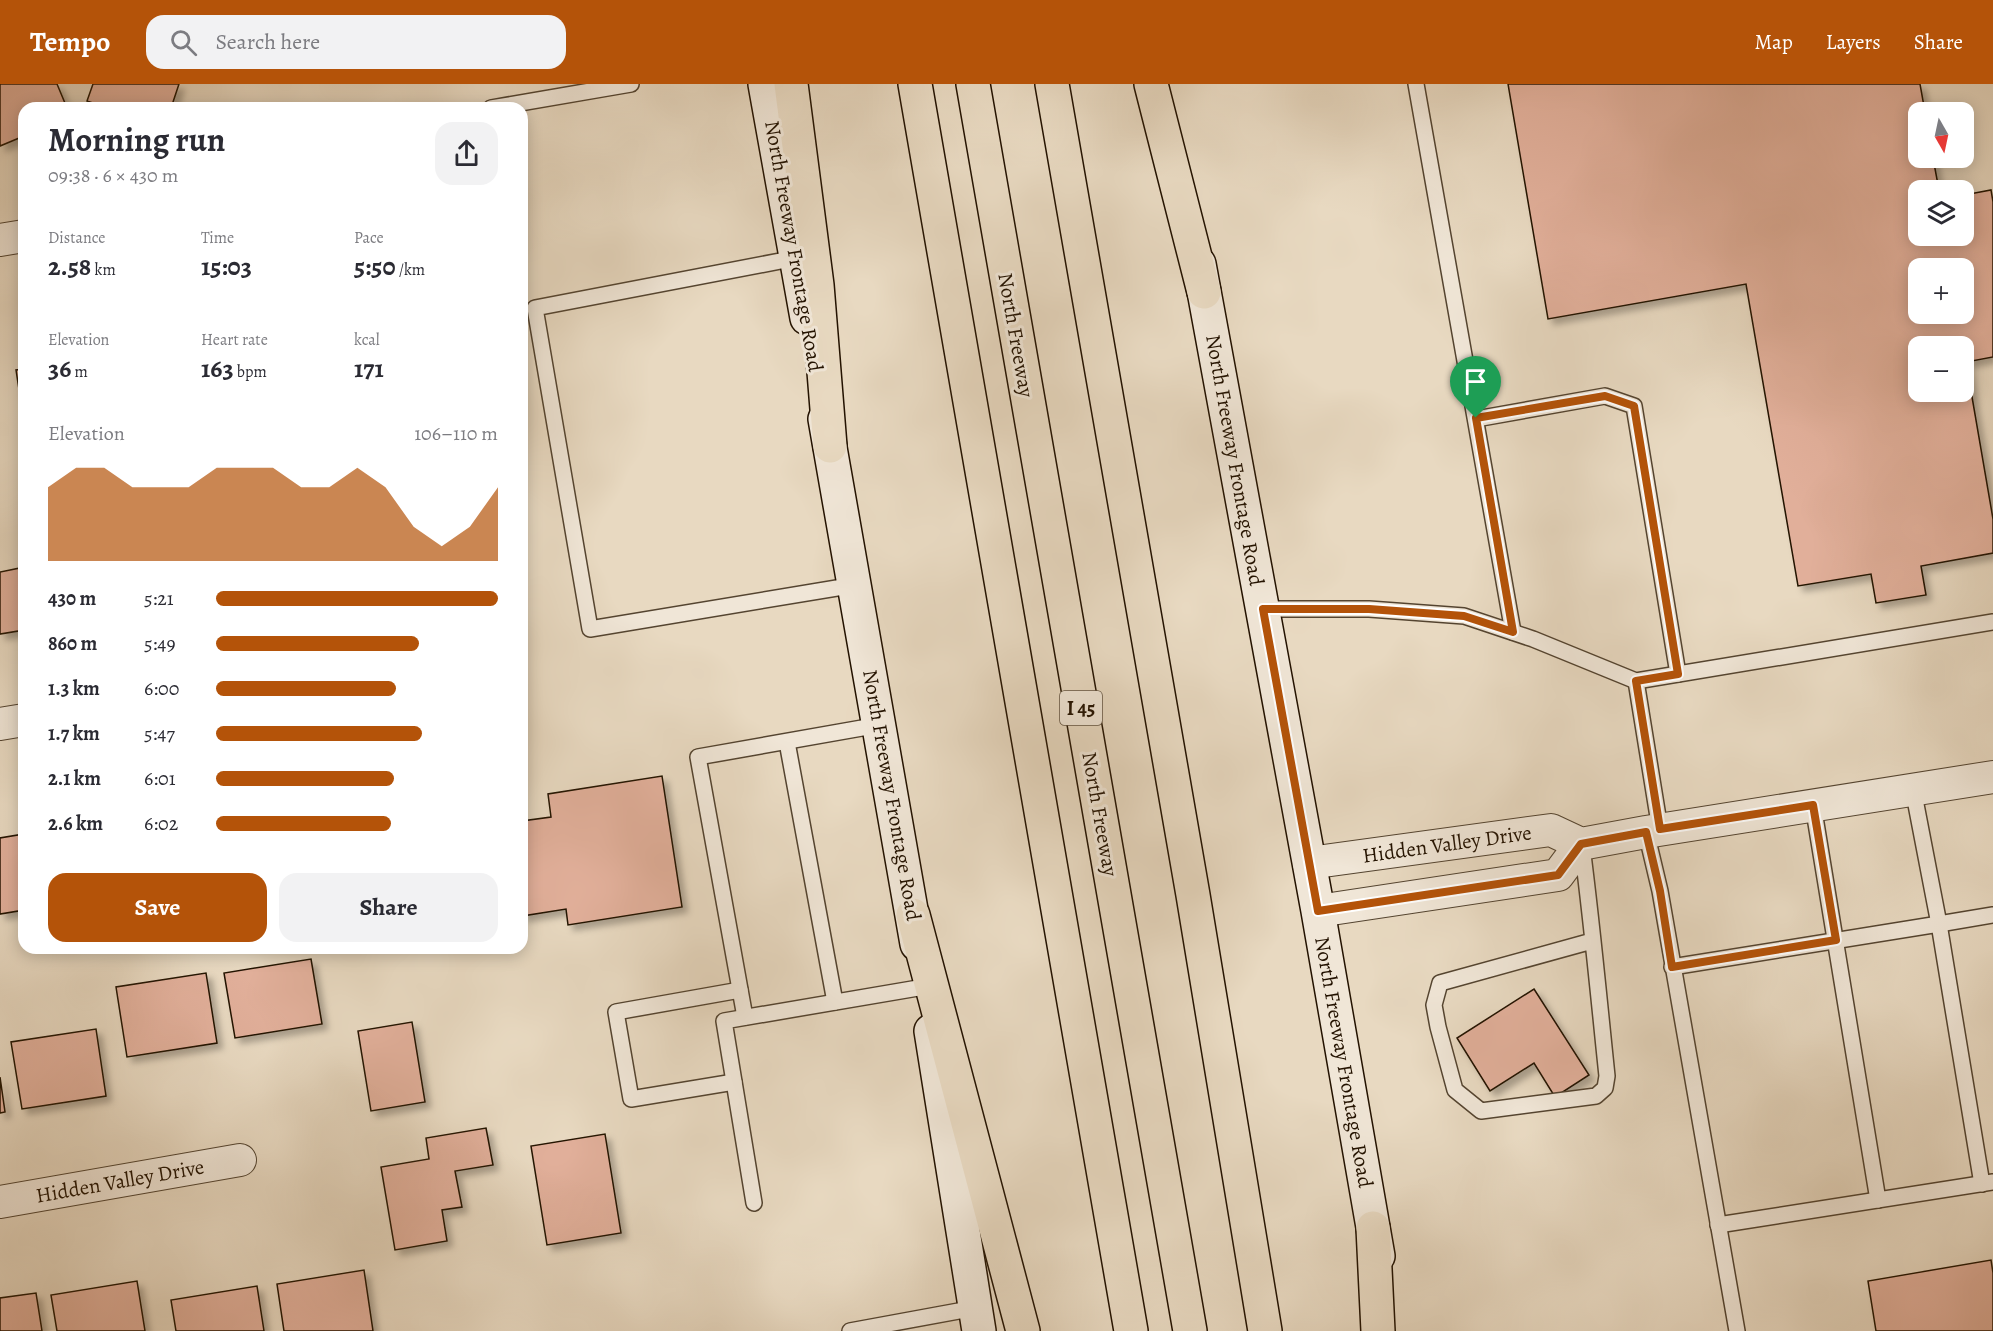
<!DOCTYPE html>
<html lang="en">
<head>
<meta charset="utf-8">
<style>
  :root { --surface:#fff; --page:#f2f2f3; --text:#2b2b33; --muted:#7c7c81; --accent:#b45309 }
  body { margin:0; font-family:Alegreya,serif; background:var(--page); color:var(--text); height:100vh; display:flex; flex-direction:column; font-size:22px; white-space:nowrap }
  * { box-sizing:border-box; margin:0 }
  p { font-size:20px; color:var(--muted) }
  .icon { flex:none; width:33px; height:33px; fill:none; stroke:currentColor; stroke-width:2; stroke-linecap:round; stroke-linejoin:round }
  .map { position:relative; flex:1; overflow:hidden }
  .panel { position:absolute; left:18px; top:18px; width:510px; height:852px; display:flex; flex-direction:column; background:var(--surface); border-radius:18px; box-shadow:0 3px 15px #0003 }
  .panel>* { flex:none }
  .needle { width:39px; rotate:171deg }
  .tools { position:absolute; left:1908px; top:18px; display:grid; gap:12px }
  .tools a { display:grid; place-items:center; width:66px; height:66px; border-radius:12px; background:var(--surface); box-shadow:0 3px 15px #0003; font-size:30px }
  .pin { position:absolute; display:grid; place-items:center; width:51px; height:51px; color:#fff; margin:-62px -26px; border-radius:50% 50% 50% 0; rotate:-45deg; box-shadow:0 0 6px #0007 }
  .pin .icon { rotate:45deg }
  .round { display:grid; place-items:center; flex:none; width:63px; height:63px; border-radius:18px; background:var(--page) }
  .overview { display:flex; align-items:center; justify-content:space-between; height:102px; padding:0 30px }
  h1 { font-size:33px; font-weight:700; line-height:45px }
  .stats { display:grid; grid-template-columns:repeat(3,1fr); gap:9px; height:102px; padding:6px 30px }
  .stats div { display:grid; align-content:center }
  .stats b { font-size:26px; font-weight:700 }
  .stats small { font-size:16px; font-weight:400 }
  .stats p { font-size:16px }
  .chart { height:168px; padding:12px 30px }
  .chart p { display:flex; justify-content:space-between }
  .chart svg { width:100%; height:108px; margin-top:6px; fill:var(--accent); opacity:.7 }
  .action { display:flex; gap:12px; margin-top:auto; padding:12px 30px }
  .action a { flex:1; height:69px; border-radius:18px; background:var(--accent); color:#fff; font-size:24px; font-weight:700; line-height:69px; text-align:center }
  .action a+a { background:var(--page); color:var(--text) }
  ul { padding:0 30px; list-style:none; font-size:20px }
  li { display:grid; grid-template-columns:96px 72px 1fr; align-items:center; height:45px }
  li i { height:15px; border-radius:8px; background:var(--accent) }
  header { display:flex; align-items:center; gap:36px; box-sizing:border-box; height:84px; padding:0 30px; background:var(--accent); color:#fff }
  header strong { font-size:28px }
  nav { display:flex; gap:33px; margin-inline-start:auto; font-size:21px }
  .search { width:420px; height:54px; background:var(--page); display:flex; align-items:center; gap:15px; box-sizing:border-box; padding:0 21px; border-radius:18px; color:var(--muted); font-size:22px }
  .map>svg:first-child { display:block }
</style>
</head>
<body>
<header>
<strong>Tempo</strong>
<div class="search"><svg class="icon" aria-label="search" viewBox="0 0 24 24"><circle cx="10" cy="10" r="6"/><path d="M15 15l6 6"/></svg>Search here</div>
<nav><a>Map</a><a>Layers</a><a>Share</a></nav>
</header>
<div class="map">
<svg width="1993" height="1247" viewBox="0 0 1993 1247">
  <defs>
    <filter id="shadow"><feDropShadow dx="5.5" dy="5.5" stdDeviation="3" flood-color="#0004"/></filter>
  </defs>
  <rect width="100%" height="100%" fill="#e8d9c1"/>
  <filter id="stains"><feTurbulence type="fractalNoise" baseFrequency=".00333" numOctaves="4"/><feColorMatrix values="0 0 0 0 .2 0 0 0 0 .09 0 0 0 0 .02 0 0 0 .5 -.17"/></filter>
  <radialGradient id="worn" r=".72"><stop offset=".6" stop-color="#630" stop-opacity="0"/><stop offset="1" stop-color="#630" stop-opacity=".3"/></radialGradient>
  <g fill="#e1af9a" stroke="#231200" stroke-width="1.5" fill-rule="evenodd" filter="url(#shadow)">
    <polygon points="0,0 57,0 67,24 24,24 24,52 0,62"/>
    <polygon points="93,0 179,0 171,24 107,24 87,17"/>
    <path d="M1508,0H1920L1925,28H1918V74H1933L1939,106H1918V152H1964V111L1991,106L1993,118V273L1966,278L1993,435V469L1921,482L1926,511L1876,519L1871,490L1798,502L1746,200L1548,235ZM1918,184H1964V230H1918ZM1918,262H1964V308H1918Z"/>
    <polygon points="24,285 24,338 16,286"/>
    <polygon points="20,484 24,508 24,546 0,550 0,488"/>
    <polygon points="662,692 682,823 568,841 566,825 522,832 522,737 551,733 548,710"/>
    <polygon points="24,750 24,826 0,830 0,754"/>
    <polygon points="311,875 322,940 235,954 224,889"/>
    <polygon points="206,889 217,959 127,973 116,903"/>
    <polygon points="1534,905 1589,991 1555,1013 1534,979 1490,1007 1457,954"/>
    <polygon points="412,938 425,1018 371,1027 358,947"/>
    <polygon points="96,945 106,1012 22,1025 11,958"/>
    <polygon points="0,993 5,1028 0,1029"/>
    <polygon points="486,1044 493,1081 455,1087 462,1123 442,1126 447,1157 395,1166 381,1083 429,1075 426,1054"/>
    <polygon points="605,1050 621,1149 547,1161 531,1062"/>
    <polygon points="1991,1176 1993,1189 1993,1247 1876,1247 1868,1197"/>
    <polygon points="364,1186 373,1247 284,1247 277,1200"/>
    <polygon points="137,1197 145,1247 57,1247 51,1211"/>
    <polygon points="257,1202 264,1247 176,1247 171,1216"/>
    <polygon points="36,1209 42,1247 0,1247 0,1214"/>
  </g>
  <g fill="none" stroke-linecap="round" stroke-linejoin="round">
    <g stroke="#544430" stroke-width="18">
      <g id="service">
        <polyline points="1416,0 1513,548"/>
        <polyline points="491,24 631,0"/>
        <polyline points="796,174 535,224 590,545 855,501"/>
        <polyline points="1476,335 1605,312 1634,322 1678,590"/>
        <polyline points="1263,525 1369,525 1464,532 1533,555 1636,597 1993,538"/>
        <polyline points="1636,597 1660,745"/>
        <polyline points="787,658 835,918"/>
        <polyline points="1913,705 1939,840 1993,831"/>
        <polyline points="1813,721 1878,1116"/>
        <polyline points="1646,748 1660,807 1737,1247"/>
        <path d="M1582,763C1592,839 1599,916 1607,992L1605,1004L1596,1012L1481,1027L1455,1006L1438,943L1434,921L1440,899L1592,857"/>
        <polyline points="1672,883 1939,840 1982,1100"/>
        <polyline points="745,933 698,673 879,641"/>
        <polyline points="734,998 631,1015 616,928 740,906"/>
        <polyline points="754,1119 724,937 924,903"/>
        <polyline points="1718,1141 1993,1098"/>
        <polyline points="850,1247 975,1224"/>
      </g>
    </g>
    <g stroke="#544430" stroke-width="34">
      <g id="minor">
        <polyline points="0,156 24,152"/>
        <polyline points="0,640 24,636"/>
        <polyline points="1309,779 1551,746 1581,760 1646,748 1993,693"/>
        <polyline points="1318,827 1558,791 1581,760"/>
        <polyline points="0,1118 240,1076"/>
      </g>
    </g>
    <g stroke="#231200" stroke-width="36">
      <g id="secondary">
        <polyline points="765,0 807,234"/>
        <polyline points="1199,180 1318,827 1378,1172"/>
        <polyline points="825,335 917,860"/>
        <polyline points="931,947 979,1247"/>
      </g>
    </g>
    <g stroke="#231200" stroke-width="36">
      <g id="motorway">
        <polyline points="791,0 817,201 830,362"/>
        <polyline points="915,0 1131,1247"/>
        <polyline points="973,0 1190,1247"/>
        <polyline points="1052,0 1193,811 1265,1247"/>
        <polyline points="1151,0 1204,208"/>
        <polyline points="913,831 1023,1247"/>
        <polyline points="1373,1144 1378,1247"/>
      </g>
    </g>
    <use href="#service" stroke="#f0e6d7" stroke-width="15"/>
    <use href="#minor" stroke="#f0e6d7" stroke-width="32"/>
    <use href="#secondary" stroke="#f0e6d7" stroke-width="33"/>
    <use href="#motorway" stroke="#e8d9c1" stroke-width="33"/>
  </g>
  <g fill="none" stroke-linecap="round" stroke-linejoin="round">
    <g stroke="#fff" stroke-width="12">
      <polygon id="route" points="1605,312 1634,322 1678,590 1636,597 1660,745 1813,721 1836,856 1672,883 1660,807 1646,748 1581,760 1558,791 1318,827 1263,525 1369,525 1464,532 1513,548 1476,334"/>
    </g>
    <use href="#route" stroke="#b45309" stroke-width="8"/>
  </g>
  <g text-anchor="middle" stroke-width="6" stroke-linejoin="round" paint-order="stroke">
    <rect fill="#f0e6d7" stroke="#605240" stroke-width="1.5" x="1060" y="607" width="42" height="34" rx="4.5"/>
    <g font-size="20" font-weight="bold" fill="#231200">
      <text x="1081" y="631">I 45</text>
    </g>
    <g font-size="21" fill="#231200" stroke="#f0e6d7">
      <text transform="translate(794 162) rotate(80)" y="7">North Freeway Frontage Road</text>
      <text transform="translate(1016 251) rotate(80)" y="7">North Freeway</text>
      <text transform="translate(1235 376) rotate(80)" y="7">North Freeway Frontage Road</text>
      <text transform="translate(892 711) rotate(80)" y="7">North Freeway Frontage Road</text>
      <text transform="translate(1100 730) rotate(80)" y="7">North Freeway</text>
      <text transform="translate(1447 760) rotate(-8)" y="7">Hidden Valley Drive</text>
      <text transform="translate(1344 978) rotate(80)" y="7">North Freeway Frontage Road</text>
      <text transform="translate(120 1097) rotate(-10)" y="7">Hidden Valley Drive</text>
    </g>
  </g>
  <rect width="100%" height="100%" filter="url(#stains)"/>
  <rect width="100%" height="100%" fill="url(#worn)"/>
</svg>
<div class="tools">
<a><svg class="needle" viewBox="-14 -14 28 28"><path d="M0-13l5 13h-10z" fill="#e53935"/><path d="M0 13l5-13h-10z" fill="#7c7c81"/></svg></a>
<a><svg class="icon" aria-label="layers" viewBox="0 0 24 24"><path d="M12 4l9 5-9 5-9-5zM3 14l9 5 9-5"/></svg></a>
<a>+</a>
<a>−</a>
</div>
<div class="pin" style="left:1476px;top:334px;background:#1e9e55"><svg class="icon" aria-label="arrive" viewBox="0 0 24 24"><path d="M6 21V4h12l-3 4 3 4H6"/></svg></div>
<section class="panel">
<div class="overview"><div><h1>Morning run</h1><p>09:38 · 6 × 430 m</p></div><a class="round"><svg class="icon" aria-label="share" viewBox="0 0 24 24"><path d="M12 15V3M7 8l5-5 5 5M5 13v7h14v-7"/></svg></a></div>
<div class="stats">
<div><p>Distance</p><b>2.58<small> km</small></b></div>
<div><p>Time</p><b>15:03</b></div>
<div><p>Pace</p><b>5:50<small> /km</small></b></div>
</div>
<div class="stats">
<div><p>Elevation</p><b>36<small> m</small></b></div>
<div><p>Heart rate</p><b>163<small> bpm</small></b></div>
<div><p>kcal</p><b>171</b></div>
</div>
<div class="chart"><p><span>Elevation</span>106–110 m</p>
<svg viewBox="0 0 160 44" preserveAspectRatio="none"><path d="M0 44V14L10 6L20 6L30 14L40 14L50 14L60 6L70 6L80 6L90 14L100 14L110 6L120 14L130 30L140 38L150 30L160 14V44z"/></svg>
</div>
<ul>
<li><b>430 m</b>5:21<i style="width:100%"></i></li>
<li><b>860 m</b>5:49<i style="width:72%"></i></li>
<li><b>1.3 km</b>6:00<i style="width:64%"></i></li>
<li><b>1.7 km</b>5:47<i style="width:73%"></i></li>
<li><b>2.1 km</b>6:01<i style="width:63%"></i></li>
<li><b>2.6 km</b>6:02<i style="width:62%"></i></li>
</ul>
<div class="action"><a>Save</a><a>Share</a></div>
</section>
</div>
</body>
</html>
